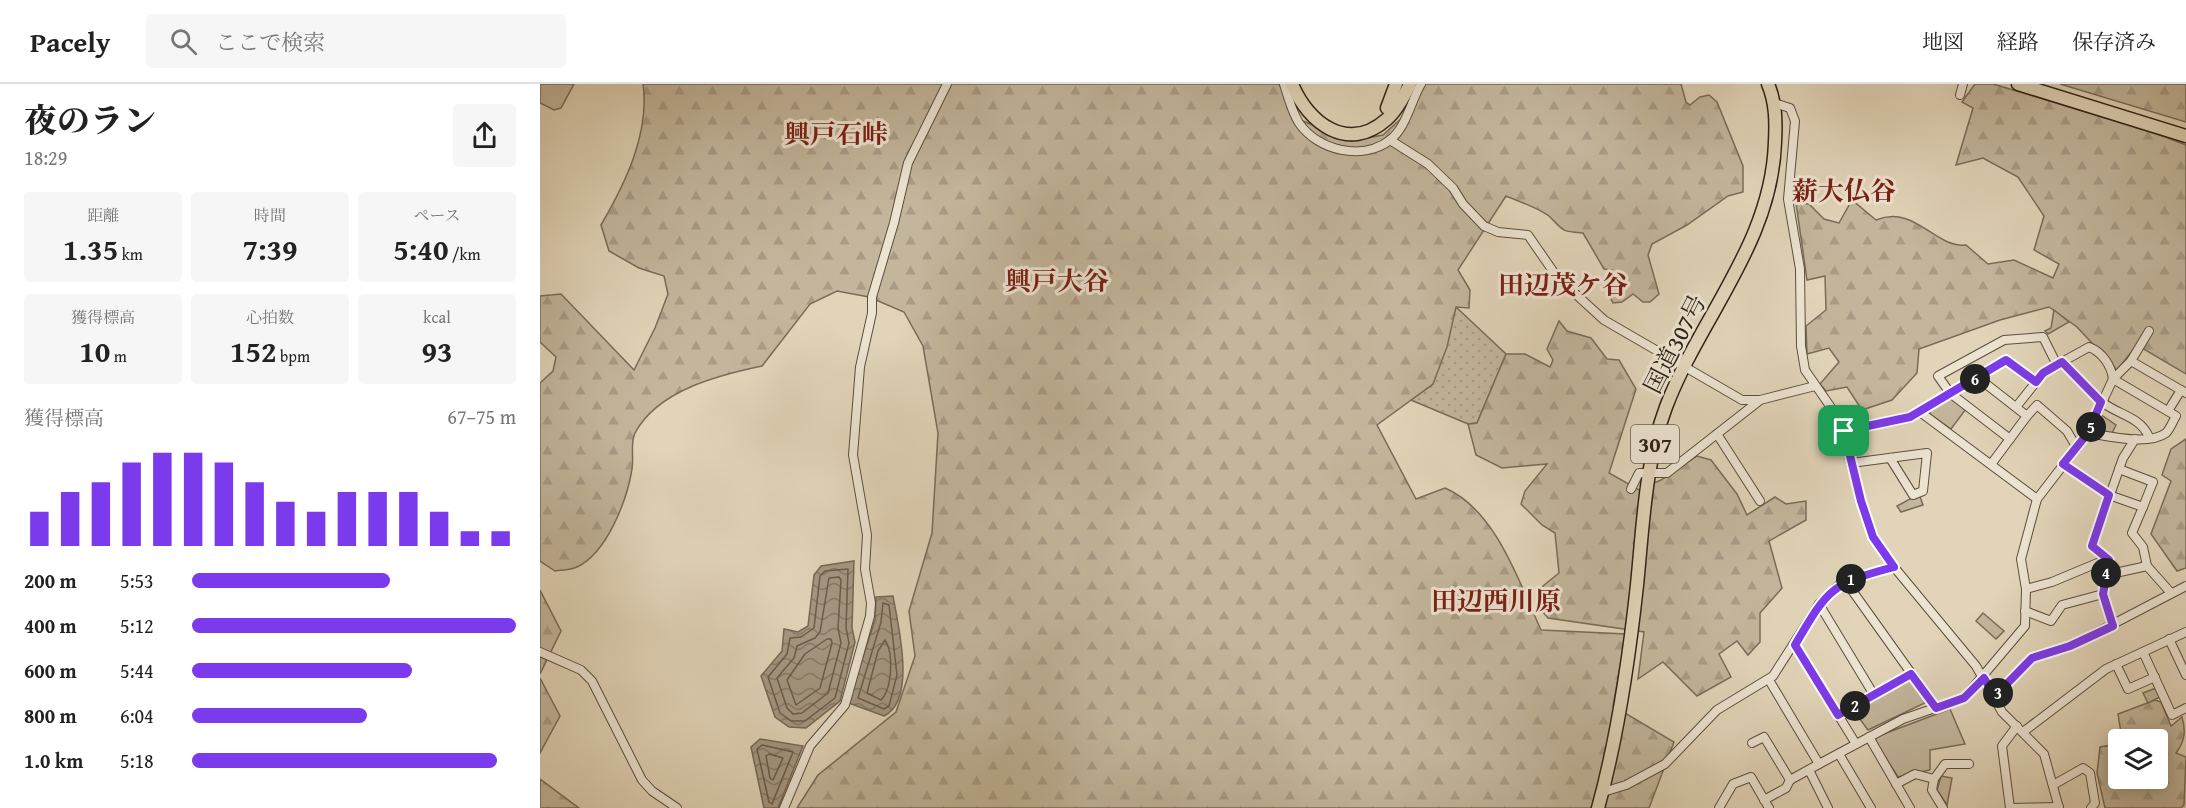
<!DOCTYPE html>
<html lang="ja">
<head>
<meta charset="utf-8">
<style>
  :root { --surface:#fff; --page:#f6f6f6; --text:#222; --muted:#767676; --line:#e0e0e0; --accent:#7c3aed }
  body { margin:0; font-family:"Gentium Book Plus","Noto Serif JP",serif; background:var(--page); color:var(--text); height:100vh; display:flex; flex-direction:column; font-size:22px; white-space:nowrap }
  * { box-sizing:border-box; margin:0 }
  p { font-size:20px; color:var(--muted) }
  .icon { flex:none; width:33px; height:33px; fill:none; stroke:currentColor; stroke-width:2; stroke-linecap:round; stroke-linejoin:round }
  .map { position:relative; flex:1; overflow:hidden }
  .panel { display:flex; flex-direction:column; background:var(--surface); width:540px }
  .panel>* { flex:none }
  .fabs { position:absolute; left:1568px; top:645px; display:grid; gap:12px }
  .fabs a { display:grid; place-items:center; width:60px; height:60px; border-radius:6px; background:var(--surface); box-shadow:0 3px 15px #0003; font-size:30px }
  .pin { position:absolute; display:grid; place-items:center; width:51px; height:51px; color:#fff; margin:-26px; border-radius:12px; box-shadow:0 3px 9px #0006 }
  .km { position:absolute; width:30px; height:30px; margin:-15px; border-radius:50%; background:#222; color:#fff; font-size:16px; line-height:30px; text-align:center }
  .round { display:grid; place-items:center; flex:none; width:63px; height:63px; border-radius:6px; background:var(--page) }
  .head { display:flex; align-items:center; justify-content:space-between; height:102px; padding:0 24px }
  h1 { font-size:33px; font-weight:800; line-height:45px }
  .metrics { display:grid; grid-template-columns:repeat(3,1fr); gap:9px; height:102px; padding:6px 24px }
  .metrics div { display:grid; align-content:center; border-radius:6px; background:var(--page); text-align:center }
  .metrics b { font-size:30px; font-weight:800 }
  .metrics small { font-size:16px; font-weight:400 }
  .metrics p { font-size:16px }
  .chart { height:168px; padding:12px 24px }
  .chart p { display:flex; justify-content:space-between }
  .chart svg { width:100%; height:108px; margin-top:6px; stroke:var(--accent); stroke-width:6 }
  ul { padding:0 24px; list-style:none; font-size:20px }
  li { display:grid; grid-template-columns:96px 72px 1fr; align-items:center; height:45px }
  li i { height:15px; border-radius:8px; background:var(--accent) }
  header { display:flex; align-items:center; gap:36px; box-sizing:border-box; height:84px; padding:0 30px; background:var(--surface); border-bottom:2px solid var(--line) }
  header strong { font-size:28px }
  nav { display:flex; gap:33px; margin-inline-start:auto; font-size:21px }
  .search { width:420px; height:54px; background:var(--page); display:flex; align-items:center; gap:15px; box-sizing:border-box; padding:0 21px; border-radius:6px; color:var(--muted); font-size:22px }
  main { display:flex; flex:1; min-height:0 }
  .map>svg:first-child { display:block }
</style>
</head>
<body>
<header>
<strong>Pacely</strong>
<div class="search"><svg class="icon" aria-label="search" viewBox="0 0 24 24"><circle cx="10" cy="10" r="6"/><path d="M15 15l6 6"/></svg>ここで検索</div>
<nav><a>地図</a><a>経路</a><a>保存済み</a></nav>
</header>
<main>
<section class="panel">
<div class="head"><div><h1>夜のラン</h1><p>18:29</p></div><a class="round"><svg class="icon" aria-label="share" viewBox="0 0 24 24"><path d="M12 15V3M7 8l5-5 5 5M5 13v7h14v-7"/></svg></a></div>
<div class="metrics">
<div><p>距離</p><b>1.35<small> km</small></b></div>
<div><p>時間</p><b>7:39</b></div>
<div><p>ペース</p><b>5:40<small> /km</small></b></div>
</div>
<div class="metrics">
<div><p>獲得標高</p><b>10<small> m</small></b></div>
<div><p>心拍数</p><b>152<small> bpm</small></b></div>
<div><p>kcal</p><b>93</b></div>
</div>
<div class="chart"><p><span>獲得標高</span>67–75 m</p>
<svg viewBox="0 0 160 44" preserveAspectRatio="none"><path d="M5 44V30M15 44V22M25 44V18M35 44V10M45 44V6M55 44V6M65 44V10M75 44V18M85 44V26M95 44V30M105 44V22M115 44V22M125 44V22M135 44V30M145 44V38M155 44V38"/></svg>
</div>
<ul>
<li><b>200 m</b>5:53<i style="width:61%"></i></li>
<li><b>400 m</b>5:12<i style="width:100%"></i></li>
<li><b>600 m</b>5:44<i style="width:68%"></i></li>
<li><b>800 m</b>6:04<i style="width:54%"></i></li>
<li><b>1.0 km</b>5:18<i style="width:94%"></i></li>
</ul>
</section>
<div class="map">
<svg width="1646" height="724" viewBox="0 0 1646 724">
  <defs>
    <pattern id="grass-dots" width="8" height="8" patternUnits="userSpaceOnUse" patternTransform="scale(1.5)"><rect width="8" height="8" fill="#c3b69c"/><path d="M2 2h.1M6 6h.1" fill="none" stroke="#a89c86" stroke-width="1.8" stroke-linecap="round"/></pattern>
    <pattern id="forest-firs" width="22" height="20" patternUnits="userSpaceOnUse" patternTransform="scale(1.5)"><rect width="22" height="20" fill="#c3b69c"/><path d="M5 1l3.5 6h-7zM16 11l3.5 6h-7z" fill="#a89c86"/></pattern>
    <pattern id="water-waves" width="16" height="10" patternUnits="userSpaceOnUse" patternTransform="scale(1.5)"><rect width="16" height="10" fill="#a49781"/><path d="M0 5q4-4 8 0t8 0" fill="none" stroke="#867b69"/></pattern>
  </defs>
  <rect width="100%" height="100%" fill="#e1d4b8"/>
  <filter id="stains"><feTurbulence type="fractalNoise" baseFrequency=".00333" numOctaves="4"/><feColorMatrix values="0 0 0 0 .2 0 0 0 0 .09 0 0 0 0 .02 0 0 0 .5 -.17"/></filter>
  <radialGradient id="worn" r=".72"><stop offset=".6" stop-color="#630" stop-opacity="0"/><stop offset="1" stop-color="#630" stop-opacity=".3"/></radialGradient>
  <polygon fill="url(#grass-dots)" stroke="#786c59" stroke-width="1.5" points="916,223 966,270 937,339 928,340 871,316 893,300"/>
  <g fill="url(#forest-firs)" stroke="#786c59" stroke-width="1.5">
    <path d="M103,0H739L756,34L811,57L843,51L864,32L885,0H1141L1146,18L1150,21L1160,13L1169,11L1177,18L1203,82V108L1188,112L1147,141L1112,160L1108,171L1119,210L1110,218H1103L1093,210L1082,218L1073,219L1065,202L1066,195L1072,186L1064,185L1043,149C1021,147 1025,148 1010,133C1003,126 976,116 966,112L918,186L930,206L929,224L916,223L907,263L893,300L837,341L876,415L905,404C956,426 979,498 1001,546L1086,550L1073,622L1134,658L1109,724H257L278,691L356,628L375,572L369,527L392,449L398,349L383,262L364,228L329,213L297,207L270,220L222,282C179,291 118,306 95,349C90,359 94,374 92,385C87,416 67,469 37,483C31,486 22,486 15,487L0,477V299L13,287L16,273L0,258V212L21,210L94,286L115,244L128,210L124,192L99,184L69,167L61,141C85,100 110,49 103,0Z"/>
    <path d="M1435,0H1453L1605,45L1646,61V290L1597,261L1577,286L1537,243L1509,223L1460,236L1379,265L1377,289L1352,316L1322,326L1307,303L1286,307L1280,300L1299,278L1289,264L1267,270L1266,242L1286,226L1285,192L1267,196L1256,119L1269,120L1284,135L1299,139L1312,116L1336,136C1375,120 1394,164 1426,161L1448,180L1474,176L1513,194L1519,180L1494,166L1504,132L1478,93L1443,74L1416,81L1433,24L1422,18Z"/>
    <polygon points="1520,0 1646,0 1646,38"/>
    <polygon points="1019,237 1027,247 1051,254 1067,275 1079,276 1096,305 1069,389 1099,406 1121,396 1157,372 1171,376 1197,410 1207,431 1235,413 1246,420 1266,417 1266,436 1229,457 1242,504 1220,529 1220,558 1208,571 1197,557 1179,570 1191,593 1157,612 1123,578 1098,595 1104,548 1008,534 997,521 1003,502 1019,489 1015,449 1002,441 981,420 985,407 1007,380 962,384 936,371 928,340 937,339 966,270 985,270 1010,283 1013,276 1007,265"/>
    <polygon points="1646,355 1646,484 1637,487 1611,450 1631,397 1622,391 1631,365"/>
    <polygon points="0,506 21,547 0,590"/>
    <polygon points="0,594 20,632 0,669"/>
    <path d="M1615,616L1621,618L1631,642L1642,633C1646,647 1645,657 1636,669L1646,673L1644,721L1641,724H1565L1557,689L1560,663L1578,660V694H1617V656L1582,655L1578,630Z"/>
    <polygon points="0,695 39,724 0,724"/>
  </g>
  <g fill="#c3b69c" stroke="#786c59" stroke-width="1.5">
    <polygon points="0,0 34,0 21,24 14,26 0,19"/>
    <polygon points="1514,226 1529,238 1508,250 1505,247 1511,244"/>
    <polygon points="1410,314 1426,325 1411,345 1390,330 1390,326"/>
    <polygon points="1560,330 1576,341 1572,349 1556,346 1553,342"/>
    <polygon points="1379,410 1383,421 1361,428 1357,422"/>
    <polygon points="1443,529 1464,547 1456,555 1436,537"/>
    <polygon points="1371,590 1389,617 1328,646 1319,634 1324,630 1318,620"/>
    <polygon points="1616,604 1620,613 1608,619 1603,609"/>
    <polygon points="1410,625 1425,660 1390,666 1390,686 1358,693 1333,654"/>
    <polygon points="1401,692 1412,694 1407,721 1397,706"/>
  </g>
  <g fill="url(#water-waves)" stroke="#756856" stroke-width="1.5">
    <polygon points="314,477 312,544 315,558 300,617 266,644 249,643 235,633 221,592 242,567 244,545 258,548 268,542 274,491 281,482"/>
    <path d="M353,512C358,541 377,616 344,632L311,620L309,616L335,536L336,513Z"/>
    <polygon points="220,655 263,662 238,724 224,724 211,663"/>
  </g>
  <g fill="none" stroke-linecap="round" stroke-linejoin="round">
    <g stroke="#695c4c" stroke-width="1.5">
      <polygon points="308,485 306,544 309,559 295,614 265,637 251,637 240,629 228,593 247,570 250,554 261,553 274,544 280,492 285,487"/>
      <polygon points="289,494 299,493 301,496 298,544 301,559 288,609 262,629 253,630 247,624 237,594 254,574 257,562 275,554 280,548"/>
      <polygon points="343,519 349,521 357,591 349,622 344,625 318,614 341,538"/>
      <polygon points="287,555 291,555 292,559 280,604 256,621 247,596 265,570"/>
      <path d="M345,556C354,569 352,605 341,616L327,609L338,567Z"/>
      <polygon points="222,661 253,668 232,720 229,718 217,665"/>
      <polygon points="229,670 243,674 233,696 230,694 226,672"/>
    </g>
    <g stroke="#5b4e3e" stroke-width="10">
      <g id="minor">
        <path d="M744,0C748,13 752,28 759,39C778,67 823,77 850,56C866,44 871,17 881,0"/>
        <polyline points="1420,11 1423,0"/>
        <polyline points="1234,19 1250,24 1255,37 1248,115 1260,185 1261,262 1265,286 1299,335 1321,417 1333,453 1354,483 1436,582 1462,628 1504,670 1519,724"/>
        <polyline points="850,56 888,80 913,104 923,120 944,142 958,148 988,151 1017,193 1064,236 1202,316 1220,316 1275,302"/>
        <polyline points="1591,277 1646,309"/>
        <path d="M1522,278L1549,263C1562,268 1571,281 1573,295L1636,332C1633,337 1630,345 1626,349C1608,362 1568,352 1548,349"/>
        <polyline points="1437,293 1487,332 1452,379"/>
        <polyline points="1476,323 1496,298"/>
        <polyline points="1628,327 1641,306"/>
        <polyline points="1380,328 1497,415"/>
        <polyline points="1487,332 1497,321 1527,347 1537,364"/>
        <path d="M1304,347L1370,333L1466,276L1496,298L1503,289L1522,278C1535,291 1548,306 1562,318C1578,331 1600,332 1609,353"/>
        <polyline points="1177,350 1220,417"/>
        <polyline points="1470,355 1410,309 1398,292 1464,256 1503,253 1517,281"/>
        <polyline points="1311,379 1387,369 1383,407 1373,411 1350,374"/>
        <polyline points="1523,380 1569,411 1603,423 1592,449 1603,463 1607,482 1631,509"/>
        <polyline points="1579,385 1613,398 1603,423"/>
        <polyline points="1091,405 1099,389 1127,389 1219,317"/>
        <polyline points="1566,491 1607,482"/>
        <polyline points="1306,498 1396,624"/>
        <polyline points="1486,505 1512,498 1567,475"/>
        <polyline points="1279,520 1334,611"/>
        <polyline points="1485,527 1511,537 1522,521 1563,510"/>
        <polyline points="1573,541 1563,510 1569,476 1552,462 1583,374 1595,355"/>
        <polyline points="1629,555 1646,591"/>
        <polyline points="1255,561 1316,660"/>
        <polyline points="0,568 41,586 52,597 102,696 112,707 137,724"/>
        <polyline points="1603,568 1632,631 1646,624"/>
        <polyline points="1576,580 1588,605 1615,593"/>
        <polyline points="1455,612 1492,574 1529,563 1646,502"/>
        <polyline points="1298,631 1371,590"/>
        <polyline points="1483,648 1566,585 1646,548"/>
        <polyline points="1329,653 1370,724"/>
        <polyline points="1212,659 1224,653 1250,696 1279,680 1229,596"/>
        <polyline points="1299,670 1331,724"/>
        <polyline points="1279,680 1363,635 1424,614 1485,542 1486,505 1481,475 1497,415 1548,349 1573,295 1591,277 1609,247"/>
        <polyline points="1269,686 1288,724"/>
        <polyline points="1394,695 1405,680 1429,680"/>
        <polyline points="1356,700 1375,690 1394,695 1392,706 1403,724"/>
        <polyline points="1513,701 1543,684 1550,689 1555,719 1551,724"/>
        <polyline points="1063,708 1086,701 1125,680 1177,626 1233,592 1279,520 1300,500 1354,483"/>
        <polyline points="1224,716 1246,704 1250,696"/>
        <polyline points="244,724 270,662 305,621 330,532 331,519 325,485 327,451 313,371 320,283 332,229 332,213 354,139 368,79 407,0"/>
        <polyline points="1179,724 1193,700 1211,693 1229,724"/>
        <polyline points="1470,724 1462,662 1477,642"/>
        <polyline points="1470,724 1519,723"/>
      </g>
    </g>
    <g stroke="#2e2216" stroke-width="15">
      <g id="highway">
        <path d="M752,0C768,39 808,70 847,35C857,26 864,12 870,0"/>
        <polyline points="1478,0 1646,52"/>
        <polyline points="847,24 856,0"/>
        <path d="M1058,724C1078,652 1089,575 1097,501C1103,442 1105,379 1126,323C1160,233 1232,159 1235,58C1236,38 1236,19 1228,0"/>
      </g>
    </g>
    <use href="#minor" stroke="#ece3d1" stroke-width="8"/>
    <use href="#highway" stroke="#e1d4b8" stroke-width="12"/>
  </g>
  <g fill="none" stroke-linecap="round" stroke-linejoin="round">
    <g stroke="#fff" stroke-width="12">
      <path id="route" d="M1466,276L1496,298L1503,289L1522,278L1561,318L1548,349L1523,380L1569,411L1552,462L1569,476L1563,510L1573,542L1530,562L1492,574L1455,612L1444,594L1424,614L1396,624L1371,590L1298,631L1255,561C1288,505 1290,500 1354,483L1333,453L1321,417L1304,347L1370,333Z"/>
    </g>
    <use href="#route" stroke="#7c3aed" stroke-width="8"/>
  </g>
  <g text-anchor="middle" stroke-width="6" stroke-linejoin="round" paint-order="stroke">
    <rect fill="#ece3d1" stroke="#675c4e" stroke-width="1.5" x="1091" y="341" width="48" height="38" rx="4.5"/>
    <g font-size="22" font-weight="bold" fill="#2e2216">
      <text x="1115" y="368">307</text>
    </g>
    <g font-size="24" fill="#2e2216" stroke="#ece3d1">
      <text transform="translate(1135 260) rotate(-63)" y="8">国道307号</text>
    </g>
    <g font-size="26" font-weight="bold" fill="#7a1f14" stroke="#ece3d1">
      <text x="296" y="59">興戸石峠</text>
      <text x="1304" y="116">薪大仏谷</text>
      <text x="517" y="206">興戸大谷</text>
      <text x="1023" y="210">田辺茂ケ谷</text>
      <text x="956" y="526">田辺西川原</text>
    </g>
  </g>
  <rect width="100%" height="100%" filter="url(#stains)"/>
  <rect width="100%" height="100%" fill="url(#worn)"/>
</svg>
<div class="fabs">
<a><svg class="icon" aria-label="layers" viewBox="0 0 24 24"><path d="M12 4l9 5-9 5-9-5zM3 14l9 5 9-5"/></svg></a>
</div>
<div class="pin" style="left:1304px;top:347px;background:#1e9e55"><svg class="icon" aria-label="arrive" viewBox="0 0 24 24"><path d="M6 21V4h12l-3 4 3 4H6"/></svg></div>
<b class="km" style="left:1311px;top:495px">1</b>
<b class="km" style="left:1315px;top:622px">2</b>
<b class="km" style="left:1458px;top:609px">3</b>
<b class="km" style="left:1566px;top:489px">4</b>
<b class="km" style="left:1551px;top:343px">5</b>
<b class="km" style="left:1435px;top:295px">6</b>
</div>
</main>
</body>
</html>
